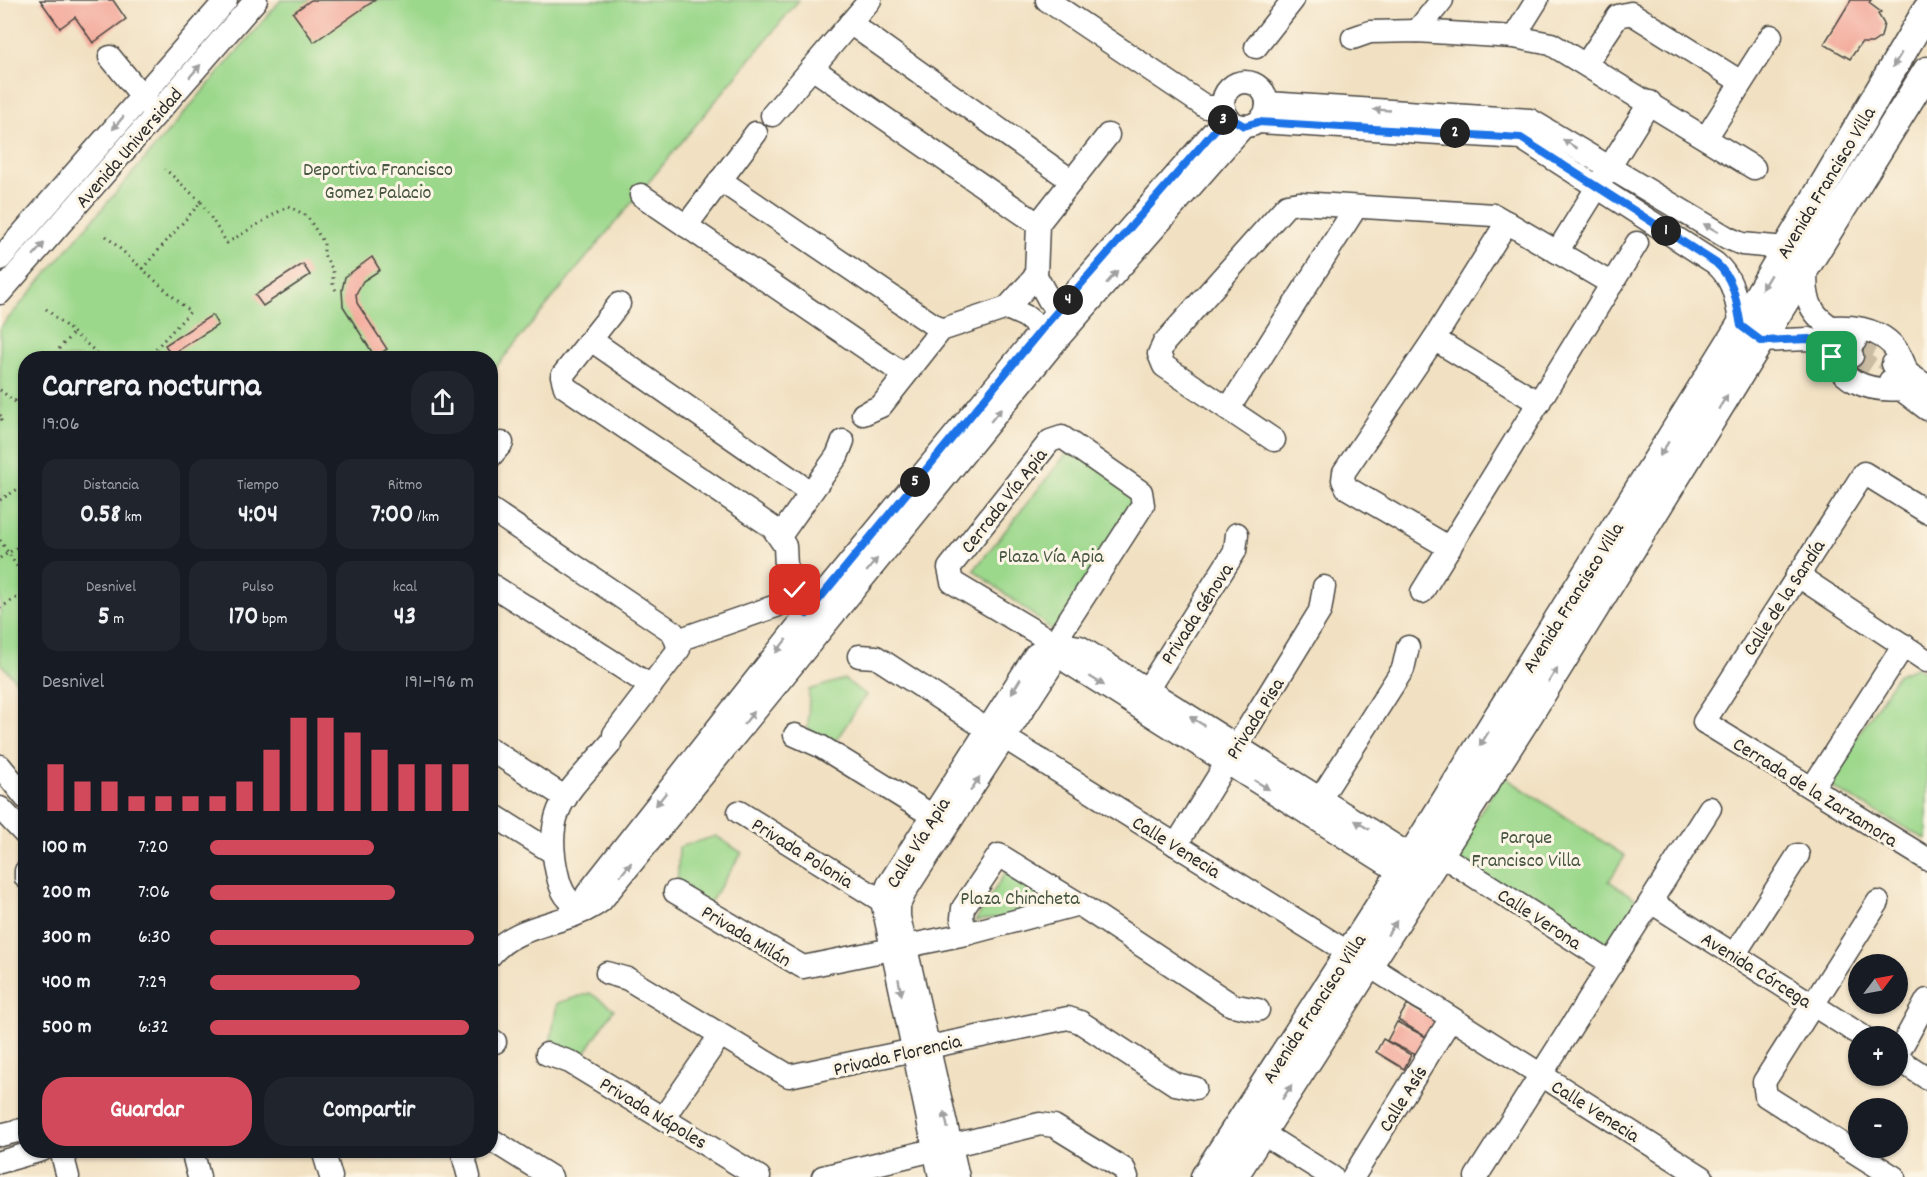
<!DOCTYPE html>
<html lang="es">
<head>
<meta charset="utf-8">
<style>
  :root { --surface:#171b24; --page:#20242c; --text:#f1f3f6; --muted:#9ea1a6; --accent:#d1495b }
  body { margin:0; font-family:Dekko,sans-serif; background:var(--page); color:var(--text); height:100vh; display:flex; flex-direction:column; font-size:22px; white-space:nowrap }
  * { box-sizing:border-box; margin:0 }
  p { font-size:20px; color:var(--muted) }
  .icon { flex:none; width:33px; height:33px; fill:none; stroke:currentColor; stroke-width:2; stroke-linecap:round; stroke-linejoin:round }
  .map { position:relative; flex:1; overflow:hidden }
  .drawer { position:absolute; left:18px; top:351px; width:480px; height:807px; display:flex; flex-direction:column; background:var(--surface); border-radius:24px; box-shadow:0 2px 4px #0004 }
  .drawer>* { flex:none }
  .needle { width:39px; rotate:58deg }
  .buttons { position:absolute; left:1848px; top:954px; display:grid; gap:12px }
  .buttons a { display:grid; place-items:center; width:60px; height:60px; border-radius:50%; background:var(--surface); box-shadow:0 2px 4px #0004; font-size:30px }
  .pin { position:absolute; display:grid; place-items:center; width:51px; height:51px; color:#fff; margin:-26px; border-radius:12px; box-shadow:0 3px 9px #0006 }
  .km { position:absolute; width:30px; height:30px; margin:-15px; border-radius:50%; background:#222; color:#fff; font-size:16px; line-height:30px; text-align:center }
  .round { display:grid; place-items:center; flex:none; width:63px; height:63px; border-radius:24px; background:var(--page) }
  .overview { display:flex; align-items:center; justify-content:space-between; height:102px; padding:0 24px }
  h1 { font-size:33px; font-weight:700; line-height:45px }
  .stats { display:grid; grid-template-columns:repeat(3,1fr); gap:9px; height:102px; padding:6px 24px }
  .stats div { display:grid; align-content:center; border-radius:15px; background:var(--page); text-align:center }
  .stats b { font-size:26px; font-weight:700 }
  .stats small { font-size:16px; font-weight:400 }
  .stats p { font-size:16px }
  .chart { height:168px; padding:12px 24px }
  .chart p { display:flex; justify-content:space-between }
  .chart svg { width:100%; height:108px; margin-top:6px; stroke:var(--accent); stroke-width:6 }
  .action { display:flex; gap:12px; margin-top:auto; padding:12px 24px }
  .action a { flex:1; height:69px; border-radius:24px; background:var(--accent); color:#fff; font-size:24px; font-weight:700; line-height:69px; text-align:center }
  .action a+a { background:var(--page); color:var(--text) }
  ul { padding:0 24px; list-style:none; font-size:20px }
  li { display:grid; grid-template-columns:96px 72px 1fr; align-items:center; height:45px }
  li i { height:15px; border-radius:8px; background:var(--accent) }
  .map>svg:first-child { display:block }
</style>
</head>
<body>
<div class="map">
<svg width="1927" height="1177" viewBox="0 0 1927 1177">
  <rect width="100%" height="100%" fill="#fcf5e5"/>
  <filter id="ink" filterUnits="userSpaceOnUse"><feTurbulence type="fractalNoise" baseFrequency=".0167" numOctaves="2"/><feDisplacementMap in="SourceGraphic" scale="12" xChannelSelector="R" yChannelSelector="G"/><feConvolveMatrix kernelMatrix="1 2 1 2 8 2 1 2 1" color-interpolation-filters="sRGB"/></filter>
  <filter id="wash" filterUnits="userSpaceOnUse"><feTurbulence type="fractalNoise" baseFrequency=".008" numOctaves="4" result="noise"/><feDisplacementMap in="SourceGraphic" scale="24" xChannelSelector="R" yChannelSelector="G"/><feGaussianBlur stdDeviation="1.35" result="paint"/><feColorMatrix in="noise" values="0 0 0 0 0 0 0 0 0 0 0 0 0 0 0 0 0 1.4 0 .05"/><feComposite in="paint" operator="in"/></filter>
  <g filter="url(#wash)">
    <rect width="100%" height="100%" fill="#f1e0c1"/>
    <g fill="#9cd88c" stroke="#64825c" stroke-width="1.5">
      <polygon points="281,0 799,0 491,373 490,358 26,358 25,690 0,663 0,328"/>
      <polygon points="1071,448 1149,502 1059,635 974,570"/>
      <polygon points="1916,667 1927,674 1927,840 1826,784 1898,674"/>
      <polygon points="844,679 866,695 833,745 808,729 809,690"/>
      <polygon points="1503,776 1625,856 1609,881 1643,904 1611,956 1452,857"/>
      <polygon points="716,836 742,853 706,909 677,889 679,847"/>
      <polygon points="1012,862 1083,909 975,921"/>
      <polygon points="590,993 614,1009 579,1062 550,1045 557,1003"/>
    </g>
    <g id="blocks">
      <g fill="#f3a799">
        <polygon points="40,0 113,0 126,19 93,43 75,17 60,28"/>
        <polygon points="311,0 375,0 314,42 293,13"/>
        <polygon points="1851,0 1871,0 1869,3 1881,12 1878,14 1884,24 1881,37 1872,43 1861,43 1850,59 1824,44"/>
        <polygon points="372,257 380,270 363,281 356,294 357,303 387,349 375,357 343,306 342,290 345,277"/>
        <polygon points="303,264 310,275 263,306 255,295"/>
        <polygon points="212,315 218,325 171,355 165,345"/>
        <polygon points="1407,1005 1437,1022 1428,1038 1398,1020"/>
        <polygon points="1397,1022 1430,1039 1420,1057 1387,1041"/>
        <polygon points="1383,1039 1411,1055 1404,1069 1376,1052"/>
      </g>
    </g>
  </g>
  <g filter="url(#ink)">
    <use href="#blocks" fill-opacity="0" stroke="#494642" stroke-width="1.5"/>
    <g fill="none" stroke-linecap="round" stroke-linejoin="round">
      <g stroke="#c9bca3" stroke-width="22" stroke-dasharray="22 11" stroke-linecap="butt">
        <polyline points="1855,341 1893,364"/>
        <polyline points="1852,356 1890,381"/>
      </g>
      <g stroke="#494642" stroke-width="25">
        <g id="minor">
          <polyline points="1047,0 1206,107 1224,107"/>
          <polyline points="850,23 1072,181"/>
          <polyline points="1417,31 1442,0"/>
          <polyline points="1514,37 1537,0"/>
          <polyline points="1353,38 1370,32 1417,31 1514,37 1551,44 1754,168"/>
          <polyline points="1256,47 1293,0"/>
          <polyline points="110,57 151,107"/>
          <polyline points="1586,64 1618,16 1631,13 1741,82"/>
          <polyline points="812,68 1038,224"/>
          <circle cx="1245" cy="104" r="22"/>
          <path d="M1267,103L1530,120L1728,238L1742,244L1786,248L1807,266C1802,311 1817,320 1855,341"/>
          <polyline points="772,115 870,0"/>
          <path d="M1258,122L1521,138L1715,263C1735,280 1736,301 1741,325L1761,341L1809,339L1831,345L1852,356"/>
          <polyline points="1706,138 1771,36"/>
          <polyline points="720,180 941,330"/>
          <polyline points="641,195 905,375"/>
          <polyline points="686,226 756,133"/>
          <polyline points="1557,252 1650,102"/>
          <polyline points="0,259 226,0"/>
          <polyline points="0,293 256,0"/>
          <polyline points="619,304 562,376 565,387 772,527 785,546 787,588"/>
          <polyline points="1007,308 1025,316 1053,338"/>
          <polyline points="1070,318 1049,300 1036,276 1038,224 1108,135"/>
          <path d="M1833,327C1867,325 1896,335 1906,370"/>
          <polyline points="1434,339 1539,403"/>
          <polyline points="591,340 810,492"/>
          <path d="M1831,345C1834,381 1869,392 1901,389"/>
          <polyline points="1893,364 1927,386"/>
          <polyline points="1890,381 1927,409"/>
          <polyline points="1229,408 1356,207"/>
          <polyline points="863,414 881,406 941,330 1007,308 1036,276"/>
          <polyline points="1274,440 1164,366 1159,354 1164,343 1287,205 1299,203 1494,215 1612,284"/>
          <polyline points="490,457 502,443"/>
          <polyline points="490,509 673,632 679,649 614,734"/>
          <polyline points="1927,512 1864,473 1704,722 1927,859"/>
          <polyline points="780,536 837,456 843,441"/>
          <polyline points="1450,548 1347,488 1343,480 1344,472 1434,339 1507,222"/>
          <polyline points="1797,575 1927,661"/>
          <polyline points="490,584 651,686"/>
          <polyline points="1422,592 1637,243"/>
          <polyline points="678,640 776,606"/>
          <polyline points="1054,643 1069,663 1414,881"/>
          <polyline points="859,656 876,657 988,730"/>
          <polyline points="1147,690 1235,551 1237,534"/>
          <polyline points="795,735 820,746 933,816"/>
          <polyline points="1005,738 1349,953"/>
          <polyline points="490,749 566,798"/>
          <polyline points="0,766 26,798"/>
          <polyline points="1812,788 1904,645"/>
          <polyline points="1320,799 1403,669 1408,647"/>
          <polyline points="0,808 26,835"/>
          <polyline points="739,812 882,901 895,904"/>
          <polyline points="490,813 552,852"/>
          <polyline points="1176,845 1320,611 1324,587"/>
          <polyline points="26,871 26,878"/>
          <polyline points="675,892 803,967 966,934 1079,904"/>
          <polyline points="1651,902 1862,1036"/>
          <polyline points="1878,902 1764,1082 1766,1096 1894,1177"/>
          <polyline points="586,910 587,894 593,886 807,614 1042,329 1227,116"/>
          <path d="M586,910C567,903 561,892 557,873C542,806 571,791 610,744"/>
          <polyline points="966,934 962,918 963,908 999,855 1079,904 1232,1005 1258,1010"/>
          <polyline points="1734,955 1798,855"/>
          <path d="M490,956C517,922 568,926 601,901L1056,341L1244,126"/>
          <polyline points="1368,965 1702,1177"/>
          <polyline points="607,973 628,979 789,1076 1068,1018 1080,1022 1175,1084 1195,1088"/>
          <polyline points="490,1039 495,1042"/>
          <polyline points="1898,1053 1927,1000"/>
          <polyline points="547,1054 570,1062 759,1177"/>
          <polyline points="1898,1059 1927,1078"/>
          <polyline points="664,1117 719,1037"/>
          <polyline points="1249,1125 1332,1177"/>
          <polyline points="0,1135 26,1129"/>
          <polyline points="490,1139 551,1177"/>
          <polyline points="61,1150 68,1177"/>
          <polyline points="192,1150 199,1177"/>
          <polyline points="323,1150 331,1177"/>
          <polyline points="462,1150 469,1177"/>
          <polyline points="0,1162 42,1150"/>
          <polyline points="823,1177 1040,1124 1054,1126 1124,1169 1127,1177"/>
          <polyline points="940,1177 882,901 888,885 1035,655 1054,643 1143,505 1141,492 1062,437 1050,441 949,568 952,582 1054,643 1080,647 1411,856 1438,853 1612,964"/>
          <polyline points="958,1177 899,917 899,905 906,890 1050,668 1054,643"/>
          <polyline points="1353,1177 1451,1018"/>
          <polyline points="1476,1177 1710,808"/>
        </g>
      </g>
      <g stroke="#494642" stroke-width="31">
        <g id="major">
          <polyline points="1205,1177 1401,873 1741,325 1927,10"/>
          <polyline points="1233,1177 1529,714 1927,71"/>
        </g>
      </g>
      <g stroke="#494642" stroke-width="3" stroke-dasharray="1.5 4.5" stroke-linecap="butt">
        <polyline points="201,202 227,243 288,206 307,216 324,243 324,255 333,270 333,285 338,294"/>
        <polyline points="106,236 190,312 147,358"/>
        <polyline points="142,269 201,202 165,169"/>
        <polyline points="46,309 103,358"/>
        <polyline points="51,358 73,333"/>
        <polyline points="0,390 15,402"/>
        <polyline points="15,401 26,389"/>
        <polyline points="0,415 3,418 0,421"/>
        <polyline points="0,500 26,484"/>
        <polyline points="0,540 26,580"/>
        <polyline points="0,558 26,542"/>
        <polyline points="0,608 26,592"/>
      </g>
      <use href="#minor" stroke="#fff" stroke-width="22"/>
      <use href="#major" stroke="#fff" stroke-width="28"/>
    </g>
    <defs><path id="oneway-solid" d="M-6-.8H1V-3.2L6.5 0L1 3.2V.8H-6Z" transform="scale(1.5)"/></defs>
    <g fill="#a0a0a0">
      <use href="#oneway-solid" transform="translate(1897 60) rotate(121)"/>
      <use href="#oneway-solid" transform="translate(195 71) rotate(-49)"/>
      <use href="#oneway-solid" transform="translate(1382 110) rotate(-177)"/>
      <use href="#oneway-solid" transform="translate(118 123) rotate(130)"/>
      <use href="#oneway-solid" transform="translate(1570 144) rotate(-148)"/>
      <use href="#oneway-solid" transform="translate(1711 228) rotate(-150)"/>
      <use href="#oneway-solid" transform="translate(39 249) rotate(-49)"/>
      <use href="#oneway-solid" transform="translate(1112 277) rotate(-49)"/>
      <use href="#oneway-solid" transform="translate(1766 282) rotate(121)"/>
      <use href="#oneway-solid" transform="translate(1723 402) rotate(-58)"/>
      <use href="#oneway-solid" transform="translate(996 415) rotate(-51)"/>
      <use href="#oneway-solid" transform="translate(1664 449) rotate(122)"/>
      <use href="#oneway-solid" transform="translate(872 565) rotate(-51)"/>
      <use href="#oneway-solid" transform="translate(781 646) rotate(128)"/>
      <use href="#oneway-solid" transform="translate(1553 675) rotate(-58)"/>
      <use href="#oneway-solid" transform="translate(1097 681) rotate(32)"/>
      <use href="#oneway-solid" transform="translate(1016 686) rotate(122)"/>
      <use href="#oneway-solid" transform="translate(749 718) rotate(-51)"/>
      <use href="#oneway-solid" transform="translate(1197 721) rotate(-148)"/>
      <use href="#oneway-solid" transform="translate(1484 739) rotate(122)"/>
      <use href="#oneway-solid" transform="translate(975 784) rotate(-57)"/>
      <use href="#oneway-solid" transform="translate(1262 785) rotate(32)"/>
      <use href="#oneway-solid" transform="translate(661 799) rotate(128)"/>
      <use href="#oneway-solid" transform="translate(1362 825) rotate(-148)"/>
      <use href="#oneway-solid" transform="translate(626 869) rotate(-51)"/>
      <use href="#oneway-solid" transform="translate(1392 928) rotate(-57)"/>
      <use href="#oneway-solid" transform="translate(900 987) rotate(79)"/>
      <use href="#oneway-solid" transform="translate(1287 1092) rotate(-57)"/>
      <use href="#oneway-solid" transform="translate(946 1120) rotate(-102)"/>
    </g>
  </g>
  <g fill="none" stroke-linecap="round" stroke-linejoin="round" filter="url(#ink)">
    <g stroke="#fff" stroke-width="12">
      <path id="route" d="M795,590L801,598L799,608L807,614L1042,329L1227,116L1244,126L1258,122L1521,138L1716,263C1735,280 1736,301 1741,326L1761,341L1809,339L1831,345L1832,357"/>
    </g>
    <use href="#route" stroke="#1a73e8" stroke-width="8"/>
  </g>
  <g text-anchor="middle" stroke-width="6" stroke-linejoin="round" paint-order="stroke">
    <g font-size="20" fill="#2b2b2b" stroke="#fcf5e5">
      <text transform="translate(128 147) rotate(-49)" y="7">Avenida Universidad</text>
      <text transform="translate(1825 182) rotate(-59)" y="7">Avenida Francisco Villa</text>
      <text transform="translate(1003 500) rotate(-52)" y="7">Cerrada Vía Apia</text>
      <text transform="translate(1572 597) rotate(-58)" y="7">Avenida Francisco Villa</text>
      <text transform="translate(1783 597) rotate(-57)" y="7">Calle de la Sandía</text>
      <text transform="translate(1196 613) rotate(-57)" y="7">Privada Génova</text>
      <text transform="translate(1254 718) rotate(-58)" y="7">Privada Pisa</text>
      <text transform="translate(1816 791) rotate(32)" y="7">Cerrada de la Zarzamora</text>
      <text transform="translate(917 842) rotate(-58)" y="7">Calle Vía Apia</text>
      <text transform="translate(1177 846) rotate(32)" y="7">Calle Venecia</text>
      <text transform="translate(803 852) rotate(32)" y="7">Privada Polonia</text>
      <text transform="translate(1540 918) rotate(33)" y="7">Calle Verona</text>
      <text transform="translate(747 935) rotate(31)" y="7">Privada Milán</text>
      <text transform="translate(1757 969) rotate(32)" y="7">Avenida Córcega</text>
      <text transform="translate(1313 1008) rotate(-57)" y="7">Avenida Francisco Villa</text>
      <text transform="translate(897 1054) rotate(-13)" y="7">Privada Florencia</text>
      <text transform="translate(1402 1098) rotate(-58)" y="7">Calle Asís</text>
      <text transform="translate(1596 1110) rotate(32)" y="7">Calle Venecia</text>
      <text transform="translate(654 1112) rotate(31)" y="7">Privada Nápoles</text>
    </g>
    <g font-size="20" fill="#475643" stroke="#fcf5e5">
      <text x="378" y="175">Deportiva Francisco<tspan x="378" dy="23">Gomez Palacio</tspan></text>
      <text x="1051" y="562">Plaza Vía Apia</text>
      <text x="1526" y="843">Parque<tspan x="1526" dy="23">Francisco Villa</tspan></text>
      <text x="1020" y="904">Plaza Chincheta</text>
    </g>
  </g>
</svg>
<div class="buttons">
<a><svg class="needle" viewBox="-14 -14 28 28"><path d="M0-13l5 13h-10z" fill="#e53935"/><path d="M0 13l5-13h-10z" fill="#9ea1a6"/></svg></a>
<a>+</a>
<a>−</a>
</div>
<div class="pin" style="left:1832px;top:357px;background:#1e9e55"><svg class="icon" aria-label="arrive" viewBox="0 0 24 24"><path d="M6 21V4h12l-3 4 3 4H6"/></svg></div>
<div class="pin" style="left:795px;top:590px;background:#d93025"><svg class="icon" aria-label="check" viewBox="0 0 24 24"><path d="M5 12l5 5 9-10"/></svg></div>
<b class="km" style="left:1666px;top:231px">1</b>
<b class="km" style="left:1455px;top:133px">2</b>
<b class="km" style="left:1223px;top:120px">3</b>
<b class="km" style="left:1068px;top:300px">4</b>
<b class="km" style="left:915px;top:482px">5</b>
<section class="drawer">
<div class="overview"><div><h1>Carrera nocturna</h1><p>19:06</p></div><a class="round"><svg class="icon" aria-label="share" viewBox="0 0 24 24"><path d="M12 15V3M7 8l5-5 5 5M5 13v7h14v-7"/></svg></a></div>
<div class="stats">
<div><p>Distancia</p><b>0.58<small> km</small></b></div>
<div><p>Tiempo</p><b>4:04</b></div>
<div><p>Ritmo</p><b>7:00<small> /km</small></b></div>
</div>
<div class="stats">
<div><p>Desnivel</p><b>5<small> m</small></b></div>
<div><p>Pulso</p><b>170<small> bpm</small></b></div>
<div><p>kcal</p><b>43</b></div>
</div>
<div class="chart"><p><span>Desnivel</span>191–196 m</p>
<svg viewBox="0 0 160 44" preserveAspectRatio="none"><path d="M5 44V25M15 44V32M25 44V32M35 44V38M45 44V38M55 44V38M65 44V38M75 44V32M85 44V19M95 44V6M105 44V6M115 44V12M125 44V19M135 44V25M145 44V25M155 44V25"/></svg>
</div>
<ul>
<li><b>100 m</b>7:20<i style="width:62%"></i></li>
<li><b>200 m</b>7:06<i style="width:70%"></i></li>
<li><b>300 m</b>6:30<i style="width:100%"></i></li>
<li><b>400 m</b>7:29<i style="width:57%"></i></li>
<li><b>500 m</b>6:32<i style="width:98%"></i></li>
</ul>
<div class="action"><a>Guardar</a><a>Compartir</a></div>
</section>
</div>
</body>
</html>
